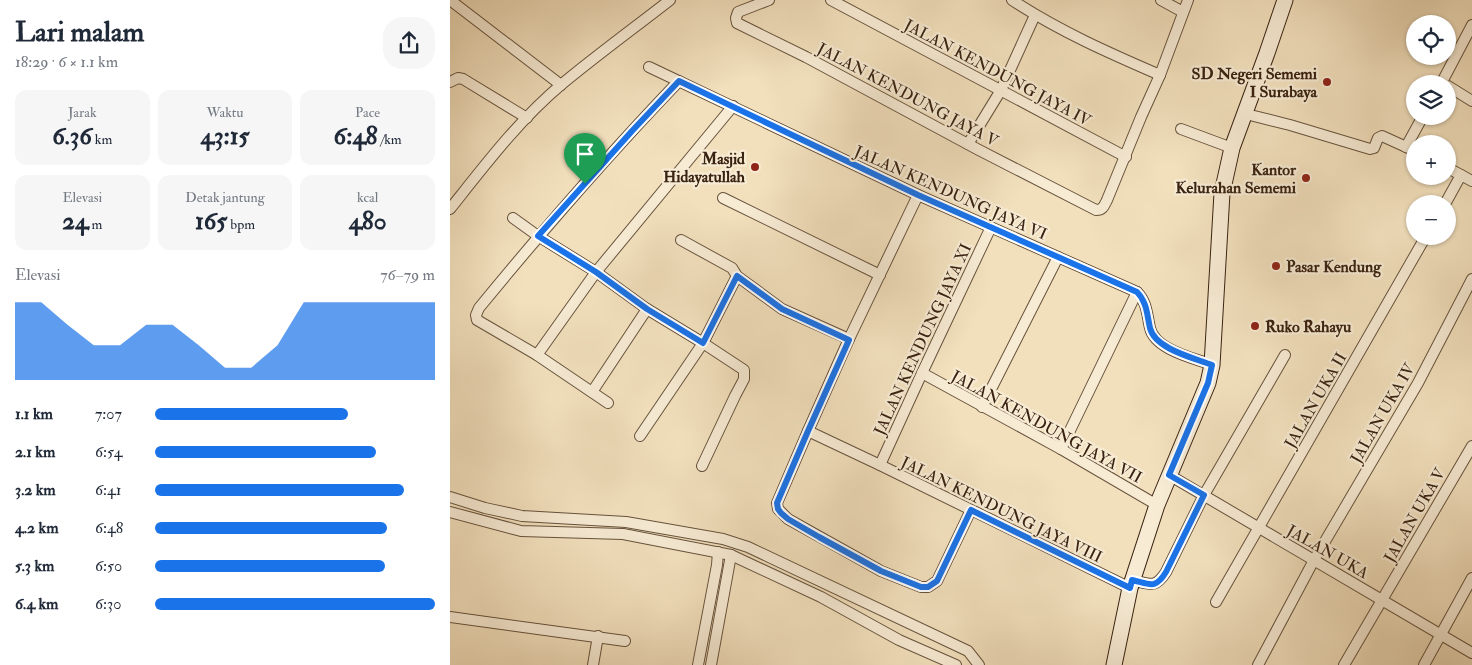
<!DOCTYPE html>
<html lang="id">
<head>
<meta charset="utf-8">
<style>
  :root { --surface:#fff; --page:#f6f6f7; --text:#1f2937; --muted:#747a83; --accent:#1a73e8 }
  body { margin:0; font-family:"IM FELL Double Pica",serif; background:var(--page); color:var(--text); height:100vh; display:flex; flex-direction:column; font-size:19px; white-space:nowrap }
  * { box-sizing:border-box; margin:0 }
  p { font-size:16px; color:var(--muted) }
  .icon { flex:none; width:28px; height:28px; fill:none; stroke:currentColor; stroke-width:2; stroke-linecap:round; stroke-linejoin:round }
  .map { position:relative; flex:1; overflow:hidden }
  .sheet { display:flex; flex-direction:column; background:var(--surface); width:450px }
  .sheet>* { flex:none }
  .tools { position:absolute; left:956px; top:15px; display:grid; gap:10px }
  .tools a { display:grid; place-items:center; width:50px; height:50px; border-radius:50%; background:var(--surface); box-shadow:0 1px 4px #0004; font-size:25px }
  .pin { position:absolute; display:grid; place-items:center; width:42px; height:42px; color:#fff; margin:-51px -21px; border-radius:50% 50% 50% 0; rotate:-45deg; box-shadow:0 0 5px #0007 }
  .pin .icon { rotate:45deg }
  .round { display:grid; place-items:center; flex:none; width:52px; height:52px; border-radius:20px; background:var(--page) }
  .headline { display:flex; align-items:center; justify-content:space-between; height:85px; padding:0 15px }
  h1 { font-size:28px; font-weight:700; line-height:38px }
  .figures { display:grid; grid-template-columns:repeat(3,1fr); gap:8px; height:85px; padding:5px 15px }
  .figures div { display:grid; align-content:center; border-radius:12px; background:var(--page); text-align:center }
  .figures b { font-size:25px; font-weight:700 }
  .figures small { font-size:14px; font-weight:400 }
  .figures p { font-size:14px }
  .chart { height:140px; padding:10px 15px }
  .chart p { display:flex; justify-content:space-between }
  .chart svg { width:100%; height:90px; margin-top:5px; fill:var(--accent); opacity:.7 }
  ul { padding:0 15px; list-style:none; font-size:16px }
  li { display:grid; grid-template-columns:80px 60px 1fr; align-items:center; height:38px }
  li i { height:12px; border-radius:6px; background:var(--accent) }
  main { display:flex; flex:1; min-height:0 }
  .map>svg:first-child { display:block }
</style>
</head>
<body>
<main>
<section class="sheet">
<div class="headline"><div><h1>Lari malam</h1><p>18:29 · 6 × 1.1 km</p></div><a class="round"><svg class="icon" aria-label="share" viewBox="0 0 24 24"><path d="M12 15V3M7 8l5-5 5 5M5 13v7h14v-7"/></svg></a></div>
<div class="figures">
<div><p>Jarak</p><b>6.36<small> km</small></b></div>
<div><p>Waktu</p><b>43:15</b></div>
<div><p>Pace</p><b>6:48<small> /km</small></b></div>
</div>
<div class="figures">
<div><p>Elevasi</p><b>24<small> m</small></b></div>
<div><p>Detak jantung</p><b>165<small> bpm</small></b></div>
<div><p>kcal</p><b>480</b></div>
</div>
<div class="chart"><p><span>Elevasi</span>76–79 m</p>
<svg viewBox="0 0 160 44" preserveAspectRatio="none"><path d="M0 44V6L10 6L20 17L30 27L40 27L50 17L60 17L70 27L80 38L90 38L100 27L110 6L120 6L130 6L140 6L150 6L160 6V44z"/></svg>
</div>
<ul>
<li><b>1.1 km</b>7:07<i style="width:69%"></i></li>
<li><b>2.1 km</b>6:54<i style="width:79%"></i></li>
<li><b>3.2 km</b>6:41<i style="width:89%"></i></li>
<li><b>4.2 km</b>6:48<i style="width:83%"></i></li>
<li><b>5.3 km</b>6:50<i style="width:82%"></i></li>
<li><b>6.4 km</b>6:30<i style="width:100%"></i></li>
</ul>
</section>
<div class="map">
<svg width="1022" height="665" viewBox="0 0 1022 665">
  <rect width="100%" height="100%" fill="#f2e0bd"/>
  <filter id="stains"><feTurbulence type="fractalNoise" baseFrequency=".004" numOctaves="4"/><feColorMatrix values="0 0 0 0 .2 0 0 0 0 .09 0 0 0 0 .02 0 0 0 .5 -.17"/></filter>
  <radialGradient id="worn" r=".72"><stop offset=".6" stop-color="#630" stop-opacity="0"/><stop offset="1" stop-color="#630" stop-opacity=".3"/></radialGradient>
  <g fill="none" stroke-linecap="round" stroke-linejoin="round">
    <g stroke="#67523c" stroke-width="12">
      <g id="minor">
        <polyline points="0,0 111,85"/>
        <path d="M319,0L288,12L286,18L287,23L356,57L527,149L646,210C653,210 654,206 657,200L691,117L710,75L738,0"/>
        <polyline points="381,0 676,157"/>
        <path d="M562,0C609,31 659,53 710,75"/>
        <polyline points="711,0 733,12"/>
        <path d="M199,67L468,195L687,292C697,302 697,315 700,328C705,350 744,358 762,365"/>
        <polyline points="0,82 8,78 13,79 77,118"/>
        <polyline points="991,84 1022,25"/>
        <polyline points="998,86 1022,101"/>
        <polyline points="796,114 840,125 920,149 924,148 928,138 932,136 965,151"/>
        <polyline points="731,129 782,148"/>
        <polyline points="518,144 551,90 585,15"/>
        <polyline points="956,147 973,116"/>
        <polyline points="998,168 1022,181"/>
        <polyline points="468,195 399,339 358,431 327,503 328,509 338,519 431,571 471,587 478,587 487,581 521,510"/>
        <polyline points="273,198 430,275"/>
        <polyline points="995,204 1011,175"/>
        <path d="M0,209C35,165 69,120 112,84C147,55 184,28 220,0"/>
        <polyline points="63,218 88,236 146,272 197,309 253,343 294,370 294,379 285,396 252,466"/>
        <polyline points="231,240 282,268 287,276 332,309 399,339"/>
        <polyline points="87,355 146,272 283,106"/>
        <polyline points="472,373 611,449 707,505"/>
        <polyline points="142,392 197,309"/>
        <path d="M158,403L87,355L27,320L26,315L29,308C93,230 159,154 229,81"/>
        <polyline points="532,407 608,257"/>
        <polyline points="358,431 430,465 680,588"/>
        <polyline points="190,436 253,343 287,276"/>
        <polyline points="611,449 687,292"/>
        <polyline points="430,465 472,373 541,227"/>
        <polyline points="719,475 1022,653"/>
        <polyline points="0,497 35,508 72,516 176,522 273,539 298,547 518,651 529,665"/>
        <polyline points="0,512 71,531 173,534 281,555 371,597 449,640 506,665"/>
        <path d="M682,580C700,584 705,589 716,572L754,495L835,355"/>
        <polyline points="766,602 976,236"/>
        <polyline points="0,617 175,641"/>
        <polyline points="143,665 148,636"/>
        <polyline points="248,665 267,565 268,552"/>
        <polyline points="261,665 281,555"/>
        <polyline points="808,665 864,560 968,383 1022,279"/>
        <polyline points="894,665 1022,446"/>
        <polyline points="974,665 1022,578"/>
      </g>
    </g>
    <g stroke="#392211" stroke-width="17">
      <polyline id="secondary" points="664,665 680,588 707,505 758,383 762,365 772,193 782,148 817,53 835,0"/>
    </g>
    <use href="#minor" stroke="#f7ebd4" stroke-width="10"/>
    <use href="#secondary" stroke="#f7ebd4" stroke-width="15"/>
  </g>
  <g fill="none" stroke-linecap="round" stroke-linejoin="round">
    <g stroke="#fff" stroke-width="10">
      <path id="route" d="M229,81L468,195L687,292C697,302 697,315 700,328C705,349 744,358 762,365L758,383L719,475L754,495L716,572C705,590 700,584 682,580L680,588L521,510L487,581L478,587H471L431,571L369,537L338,519L331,513L328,509L327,503L358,431L399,340L332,309L287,276L253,343L197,309L146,272L88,236L182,131Z"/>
    </g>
    <use href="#route" stroke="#1a73e8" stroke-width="6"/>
  </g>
  <g fill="#8f2418" stroke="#f7ebd4" stroke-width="2">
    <circle cx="877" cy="82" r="5"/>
    <circle cx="305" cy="167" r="5"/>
    <circle cx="856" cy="178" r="5"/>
    <circle cx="826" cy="266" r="5"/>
    <circle cx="805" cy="326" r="5"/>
  </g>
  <g text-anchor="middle" stroke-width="4.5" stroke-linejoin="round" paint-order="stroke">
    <g font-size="16" fill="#392211" stroke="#f7ebd4">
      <text transform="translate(548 72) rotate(28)" y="6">JALAN KENDUNG JAYA IV</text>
      <text transform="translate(458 94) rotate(28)" y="6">JALAN KENDUNG JAYA V</text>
      <text transform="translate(501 192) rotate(24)" y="6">JALAN KENDUNG JAYA VI</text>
      <text transform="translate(472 339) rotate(-65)" y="6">JALAN KENDUNG JAYA XI</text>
      <text transform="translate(865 400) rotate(-60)" y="6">JALAN UKA II</text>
      <text transform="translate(932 413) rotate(-60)" y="6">JALAN UKA IV</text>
      <text transform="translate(597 426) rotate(29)" y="6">JALAN KENDUNG JAYA VII</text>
      <text transform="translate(552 509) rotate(26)" y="6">JALAN KENDUNG JAYA VIII</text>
      <text transform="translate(964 515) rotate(-60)" y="6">JALAN UKA V</text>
      <text transform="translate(878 551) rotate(30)" y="6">JALAN UKA</text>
    </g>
    <g font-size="16" font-weight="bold" fill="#392211" stroke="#f7ebd4" text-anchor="end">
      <text x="867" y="79">SD Negeri Sememi<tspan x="867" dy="18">I Surabaya</tspan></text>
      <text x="295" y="164">Masjid<tspan x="295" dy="18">Hidayatullah</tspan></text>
      <text x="846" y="175">Kantor<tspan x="846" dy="18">Kelurahan Sememi</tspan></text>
      <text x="836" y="272" text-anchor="start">Pasar Kendung</text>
      <text x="815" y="332" text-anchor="start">Ruko Rahayu</text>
    </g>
  </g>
  <rect width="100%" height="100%" filter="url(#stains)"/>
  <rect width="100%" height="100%" fill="url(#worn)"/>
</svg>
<div class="tools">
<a><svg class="icon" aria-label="locate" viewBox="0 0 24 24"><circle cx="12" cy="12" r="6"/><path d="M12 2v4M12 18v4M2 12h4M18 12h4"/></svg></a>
<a><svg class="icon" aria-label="layers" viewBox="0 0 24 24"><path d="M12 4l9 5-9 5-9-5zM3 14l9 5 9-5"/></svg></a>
<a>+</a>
<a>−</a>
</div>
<div class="pin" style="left:135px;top:184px;background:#1e9e55"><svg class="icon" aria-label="arrive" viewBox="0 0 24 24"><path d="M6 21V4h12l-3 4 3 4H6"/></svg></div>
</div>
</main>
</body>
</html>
